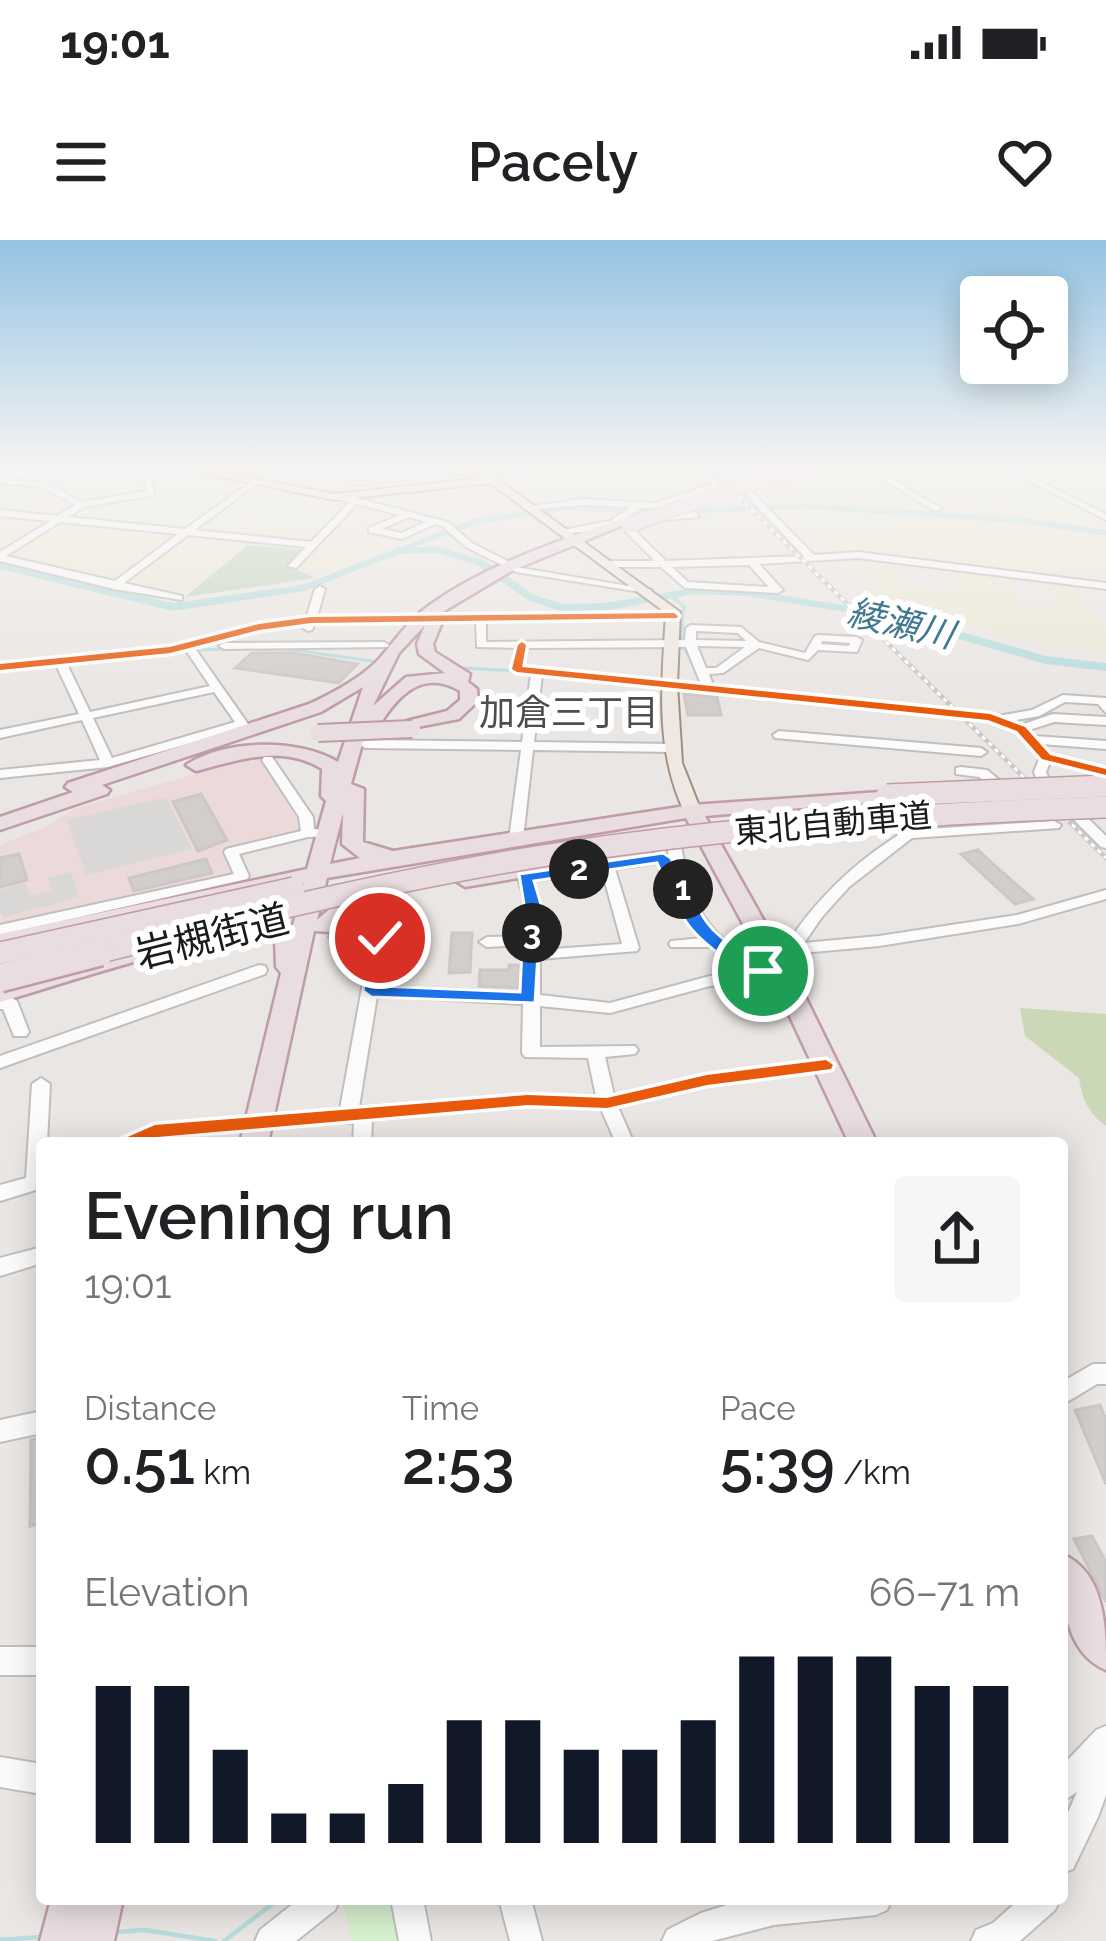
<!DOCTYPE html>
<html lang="en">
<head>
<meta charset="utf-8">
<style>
  :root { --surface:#fff; --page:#f6f6f6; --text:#202124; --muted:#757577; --accent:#111827 }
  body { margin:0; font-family:Raleway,"Noto Sans JP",sans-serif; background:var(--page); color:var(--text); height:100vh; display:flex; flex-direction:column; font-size:45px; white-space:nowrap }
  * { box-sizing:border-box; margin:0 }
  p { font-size:39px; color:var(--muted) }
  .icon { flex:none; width:66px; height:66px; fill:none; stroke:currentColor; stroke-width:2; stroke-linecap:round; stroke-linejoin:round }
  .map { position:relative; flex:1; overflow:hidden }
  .side { position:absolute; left:36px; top:897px; width:1032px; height:768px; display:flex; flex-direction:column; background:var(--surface); border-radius:12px; box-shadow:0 6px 30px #0003 }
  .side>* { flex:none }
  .tools { position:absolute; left:960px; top:36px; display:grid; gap:24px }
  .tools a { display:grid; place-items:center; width:108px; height:108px; border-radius:12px; background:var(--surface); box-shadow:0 6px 30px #0003; font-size:60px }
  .pin { position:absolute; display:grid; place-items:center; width:102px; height:102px; color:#fff; margin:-51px; border:6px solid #fff; border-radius:50%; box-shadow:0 3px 12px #0007 }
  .km { position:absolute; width:60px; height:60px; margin:-30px; border-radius:50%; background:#222; color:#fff; font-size:33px; line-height:60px; text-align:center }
  .round { display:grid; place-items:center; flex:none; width:126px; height:126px; border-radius:12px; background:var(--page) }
  .headline { display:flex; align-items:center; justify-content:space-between; height:204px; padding:0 48px }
  h1 { font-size:66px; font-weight:600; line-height:90px }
  .metrics { display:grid; grid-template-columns:repeat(3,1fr); gap:18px; height:204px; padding:12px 48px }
  .metrics div { display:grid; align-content:center }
  .metrics b { font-size:60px; font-weight:600 }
  .metrics small { font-size:33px; font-weight:400 }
  .metrics p { font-size:33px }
  .chart { height:336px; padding:24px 48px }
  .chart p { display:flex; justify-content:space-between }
  .chart svg { width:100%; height:216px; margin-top:12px; stroke:var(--accent); stroke-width:6 }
  .status { display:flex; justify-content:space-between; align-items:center; height:84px; padding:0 60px; background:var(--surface); direction:ltr }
  .status svg { height:33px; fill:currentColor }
  header { display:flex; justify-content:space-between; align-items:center; height:156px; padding:0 48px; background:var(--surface); font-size:54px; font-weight:600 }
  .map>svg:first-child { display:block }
</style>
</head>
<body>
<div class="status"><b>19:01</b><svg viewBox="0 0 49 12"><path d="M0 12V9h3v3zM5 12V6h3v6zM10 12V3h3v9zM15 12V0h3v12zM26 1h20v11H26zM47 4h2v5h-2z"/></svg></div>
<header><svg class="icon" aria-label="menu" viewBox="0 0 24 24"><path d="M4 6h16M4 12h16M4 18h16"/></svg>Pacely<svg class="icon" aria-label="heart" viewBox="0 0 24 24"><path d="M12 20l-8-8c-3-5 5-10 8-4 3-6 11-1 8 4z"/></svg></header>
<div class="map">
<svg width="1106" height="1701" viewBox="0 0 1106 1701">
  <rect width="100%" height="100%" fill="#eae6e3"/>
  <polygon fill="#ecd9da" points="253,518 260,518 304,591 225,610 236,631 230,637 1,685 0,605 45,587 76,568"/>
  <g fill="#ebe8d6">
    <polygon points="500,225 696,225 716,244 656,264 597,260 592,254 543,256 524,226"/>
    <polygon points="897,225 980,225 1106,282 1002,271 768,259 757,249"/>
    <polygon points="1077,225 1106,225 1106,273 1026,232"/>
    <polygon points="152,256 226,258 223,263 285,268 294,262 328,267 342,263 347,265 323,300 387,307 331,329 296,327 312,309 247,304 184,355 177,356 0,316 0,291 39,295 89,265"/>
    <polygon points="781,272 1039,286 1106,299 1106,344 830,310"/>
    <polygon points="847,318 899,323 899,333 915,347 944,350 947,330 1013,335 1020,367 1057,371 1056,350 1026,347 1027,338 1076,344 1087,371 1106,387 1106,413 1013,399 933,372 870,361 859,332"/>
  </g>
  <path fill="#cad8b8" d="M1020,768L1106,774V886C1089,873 1082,860 1079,838L1025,796Z"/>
  <polygon fill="#c3d4bf" points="248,305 306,310 289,326 315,338 185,357"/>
  <polygon fill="#d4f0cd" points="342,1659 401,1659 408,1701 352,1701"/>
  <g fill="#dad8d7">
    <polygon points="166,557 192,609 86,635 67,580"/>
    <polygon points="71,632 79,657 4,677 0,673 0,650 25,643 30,656 52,651 48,638"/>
  </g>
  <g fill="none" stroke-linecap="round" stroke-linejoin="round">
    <g stroke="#b6dcdd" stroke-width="3">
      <polyline points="669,354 684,367 681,401 692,423"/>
      <polyline points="280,408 372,421"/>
      <polyline points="200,410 222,409"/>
      <polyline points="460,428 522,431"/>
    </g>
    <g stroke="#b6dcdd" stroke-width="4.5">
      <polyline points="115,1692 145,1690 215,1701"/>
      <polyline points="0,1700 40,1697"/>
      <polyline points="224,1701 279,1659"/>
    </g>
    <polygon fill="#b6dcdd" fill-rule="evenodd" points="803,263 1019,277 1106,290 1106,296 1019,283 803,269 663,275 571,270 478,284 414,307 439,307 485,321 536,356 564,364 605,363 694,348 747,350 895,373 1046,416 1106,423 1106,431 1045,424 894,380 747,356 694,354 605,371 563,372 528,360 477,325 438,313 399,314 304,351 173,371 0,329 0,323 173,363 302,345 476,278 571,264 663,269"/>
  </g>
  <g fill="#d2cecc" stroke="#cdc7c5" stroke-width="3">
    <polygon points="252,413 294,413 357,424 339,443 235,428"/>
    <polygon points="684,454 717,457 721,475 688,475"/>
    <polygon points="201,554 227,600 198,611 173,562"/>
    <polygon points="978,610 1002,632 1033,659 1015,664 961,614"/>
    <polygon points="19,614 27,640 0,647 0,618"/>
    <polygon points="206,619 212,633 134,651 129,638"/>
    <polygon points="452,693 472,693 470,732 449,733"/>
    <polygon points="509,725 520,725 520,748 479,746 480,730 509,730"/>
    <polygon points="1100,1165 1106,1180 1106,1244 1075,1170"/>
    <polygon points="42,1198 42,1283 30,1286 31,1200"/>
    <polygon points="1092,1296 1106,1322 1106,1362 1074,1299"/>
  </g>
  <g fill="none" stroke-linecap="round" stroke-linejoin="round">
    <g stroke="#c1bfbe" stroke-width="4">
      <g id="minor">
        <path d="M31,225H40L14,240L48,243L82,262L147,251L142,225H150L154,255L84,267L68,277L185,289L256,238L259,242L195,290L311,302L350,262L337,259L340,254L448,282L472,303L521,328L652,350L647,353L516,332L466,307L442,286L435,284L402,299L369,292V288L400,275L357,264L296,328L288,326L306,307L188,295L124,343L182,356V360L114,349L0,321V312L50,281L0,276V270L57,276L75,265L43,247L0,243V239ZM409,277L426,282L401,293L382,289ZM60,282L178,294L115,341L6,316Z"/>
        <path d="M694,225H702L721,247L659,268H639C619,290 590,291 562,294L558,291L610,281L631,267L583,265L530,270L526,267L583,259L655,263L713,244Z"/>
        <polygon points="712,225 720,225 736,239 788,225 799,225 735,244"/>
        <polygon points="848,225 869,225 942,269 935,271 861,226 815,235 811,233"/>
        <polygon points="999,225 1008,225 1106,274 1106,280"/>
        <polygon points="479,227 482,231 354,245 350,243"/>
        <path d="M759,242L762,246L750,250L814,315L858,312L1106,343V349L858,318L759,324L783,350L778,353L685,348L661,327H606L601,324L606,321H655L626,292V288L662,274L696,272L699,277L663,280L635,291L666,321L804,316L740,249ZM749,325L769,347L688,342L672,327Z"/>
        <path d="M320,346L325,349L317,377L674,373L679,376L674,379L486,381V402L685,400L686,388L691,385L741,387L759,402L805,413L815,396L819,395L857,397L862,400L857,412L818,410L808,420L759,408L723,433L709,434L713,445L998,476L1032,470L1063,455L1106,458V473L1098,464L1065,462L1039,476L1011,481L1021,485L1053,474L1106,477V485L1054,482L1029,490L1034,496L1106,501V509L1041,504L1050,514L1106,528V536L1050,522L1046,532L1050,541L1106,596V608L1101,607L1039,545L1034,532L1040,517L1017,492L988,480L542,435L534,502L674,504L680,508L674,512L533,510L523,599L521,602H511L509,599L521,510L365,508L359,504L365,500L522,502L531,434L511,429L516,408L477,407L476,381L315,383L312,390L308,391L303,388L304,384L259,390L194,407L248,484L246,487L108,527L0,538V530L100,520L82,480L0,498V490L79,474L56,425L0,430V424L170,407L259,384L306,378L315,349ZM696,391L738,393L746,401L696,400ZM822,401L850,403L849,406L821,404ZM697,406L745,407L716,428H706ZM686,407L701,444L523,426L527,408ZM185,409L210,446L90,472L67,424ZM214,452L235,482L112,518L93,478Z"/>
        <polygon points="384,402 389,405 388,407 224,409 219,406 224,403"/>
        <polygon points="779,491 981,508 987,512 981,516 775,498 773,495"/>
        <polygon points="264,517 272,517 313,577 314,589 332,590 332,596 308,597 239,614 249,636 247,639 0,695 0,685 234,634 224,612 226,609 301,591 299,577 262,520"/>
        <polygon points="961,527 987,530 1013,551 1001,554 979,537 956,534 956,528"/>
        <path d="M1054,581L1061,585L1059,588L912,598L849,647L822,677L804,703L879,696L1017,675L1106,650V659L1018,684L879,706L769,716L761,711L769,706L787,704C817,658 854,623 900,594L894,587L896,584H906L912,590Z"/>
        <path d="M674,603L681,607C692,657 698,685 744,714C758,723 772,730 789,732L791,736L789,740L710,746L610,773L540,766V807L635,806L638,810L635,814L605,817L614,855L707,834L826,819L835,825L832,829L707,846L618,867L634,903H616L601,869L528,866L372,880L371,903H353L354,883L341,882L158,898L146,903H120L122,898L155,884L340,869L372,693L337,702L332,700L329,697L332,694L381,681L386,683L389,686L379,746L524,753L525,705L487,707L479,702L487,697L525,696L526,665L518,638L520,635L663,614L669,616L667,607ZM658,623L665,642C682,653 688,680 703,698L671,701L669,704L671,707H712L753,733L710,736L610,763L540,755V719L637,711L639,708L615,629ZM602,631L622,704L540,710V665L533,641ZM377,756L523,764L522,813L525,817L588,818L596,856L528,854L359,867Z"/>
        <polygon points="259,725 265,726 267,730 265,734 0,828 0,816"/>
        <polygon points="9,756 17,761 29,792 26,796 14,796 3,769 0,769 0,758"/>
        <polygon points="41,838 50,844 47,903 42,903 42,948 0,961 0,945 26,938 32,844"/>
        <polygon points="42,1007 42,1023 0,1036 0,1018"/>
        <polygon points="1093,1124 1106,1124 1106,1144 1097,1144 1062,1165 1062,1142"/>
        <polygon points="42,1171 42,1193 0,1202 0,1180"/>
        <rect x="0" y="1407" width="42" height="28"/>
        <polygon points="1106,1486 1106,1555 1098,1577 1073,1629 1062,1633 1062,1586 1077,1552 1062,1562 1062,1526 1096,1490"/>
        <polygon points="0,1517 42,1524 42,1554 0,1547"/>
        <polygon points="299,1659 340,1659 335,1670 296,1701 255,1701 260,1690"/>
        <polygon points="391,1659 423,1659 431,1701 399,1701"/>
        <polygon points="499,1659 531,1659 542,1701 510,1701"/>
        <polygon points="746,1659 892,1659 887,1670 876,1675 774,1685 712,1701 662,1701 667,1690 701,1673"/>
        <polygon points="1020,1659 1060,1659 1055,1670 1020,1701 971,1701 976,1690 993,1683"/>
      </g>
    </g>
    <g stroke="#9f8f81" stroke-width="4">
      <path id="major" d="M165,225H184L334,254L483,238L467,225H478L680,372L677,445L682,523L701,571L698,575H686C654,512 662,441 666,373L490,243L334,260Z"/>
    </g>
    <g stroke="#bf9bab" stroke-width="5">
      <g id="highway">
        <path d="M619,279L631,282L513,330L436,376L443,380L433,404L435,412L470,434L468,442L477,449L478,461L459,479L407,489V481L447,471L460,460V451C423,429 398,455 379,486H367L351,544L364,549L363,602L393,611L692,565L894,551L897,555L887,561L705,576L795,736L877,903H849L771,736L686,578L327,638L317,680L340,660L367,652L378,659L356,670L331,692L314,691L268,903H240L281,733L276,727L275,699C240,683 48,749 0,762V746L217,687L255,681L292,689L304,643L0,708V694L307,629L326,561L321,556L322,529C283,504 238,520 196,531L186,525C224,499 299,498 338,522L363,447L321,472L102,545L110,550L107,554L0,590V577L73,552L65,547L68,543L309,464C333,453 361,438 379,419C394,402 405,385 423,370C481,326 552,304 619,279ZM425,385L417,404L419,414L445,433L406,437L373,466L399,413ZM343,573L342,604L360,618L330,624Z"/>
        <polygon points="641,606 652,612 648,616 465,647 454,640 465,633"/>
        <path d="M1062,1314C1106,1332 1106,1390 1106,1430C1062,1412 1062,1354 1062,1314Z"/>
        <polygon points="51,1659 123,1659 114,1701 40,1701"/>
      </g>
    </g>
    <use href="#minor" fill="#fcfbfb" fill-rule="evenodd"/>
    <use href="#major" fill="#efe8e2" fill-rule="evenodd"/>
    <use href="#highway" fill="#e9dde0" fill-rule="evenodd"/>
    <g stroke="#c9c8c8" stroke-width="4.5">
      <polyline id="rail" points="706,225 1106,618"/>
    </g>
    <use href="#rail" stroke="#fff" stroke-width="3" stroke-dasharray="4.5" stroke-linecap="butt"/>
    <g stroke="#bf9bab" stroke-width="15" stroke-linecap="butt">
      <polyline id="highway-bridge-far3" points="629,285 741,247 831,225"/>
    </g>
    <g stroke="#bf9bab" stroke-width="20" stroke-linecap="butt">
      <polyline id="highway-bridge-far2" points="318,493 412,489"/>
    </g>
    <g stroke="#bf9bab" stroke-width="24" stroke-linecap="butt">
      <g id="highway-bridge-far1">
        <polyline points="887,555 1106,546"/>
        <polyline points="0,713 294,648"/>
        <path d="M88,715C244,676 401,638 561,613C741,586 923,573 1106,567"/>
      </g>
    </g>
    <g stroke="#bf9bab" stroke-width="32" stroke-linecap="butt">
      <polyline id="highway-bridge" points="0,738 100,712"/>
    </g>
    <use href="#highway-bridge-far3" stroke="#e9dde0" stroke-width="14"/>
    <use href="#highway-bridge-far2" stroke="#e9dde0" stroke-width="16"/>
    <use href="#highway-bridge-far1" stroke="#e9dde0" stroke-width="21"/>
    <use href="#highway-bridge" stroke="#e9dde0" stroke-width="27"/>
    <g stroke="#fff" stroke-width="7">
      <g id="cycleway">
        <polygon points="674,373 678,376 677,378 311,383 259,390 170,413 0,430 0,424 170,407 259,384 311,377"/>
        <polygon points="522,402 526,405 522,427 990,474 1025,487 1050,515 1106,529 1106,535 1042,519 1017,491 988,480 517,432 512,429 518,405"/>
        <polygon points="826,820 833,825 831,829 707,845 607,868 528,865 157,897 143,903 121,903 123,899 155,885 528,855 607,858 707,835"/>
      </g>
    </g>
    <use href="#cycleway" fill="#e8590c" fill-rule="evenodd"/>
  </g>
  <linearGradient id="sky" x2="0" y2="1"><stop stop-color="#94c4e4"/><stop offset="0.49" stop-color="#f6f4f2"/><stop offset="1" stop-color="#f6f4f2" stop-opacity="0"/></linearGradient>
  <rect width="1106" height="463" fill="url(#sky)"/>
  <path fill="#1a73e8" stroke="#fff" stroke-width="3" d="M663,613L671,618L679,639L691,646C702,694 730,703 769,728V735C743,737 696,700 683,677C679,669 678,658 676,649L667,645L657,623L534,641L541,664L535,763L371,757L363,751L371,698L380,693L388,698L381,746L520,752L524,664L519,634Z"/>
  <g text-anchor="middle" stroke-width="12" stroke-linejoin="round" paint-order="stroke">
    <g font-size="33" fill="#1b1b1b" stroke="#fff">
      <text transform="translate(833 583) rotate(-5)" y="12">東北自動車道</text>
    </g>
    <g font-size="36" font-style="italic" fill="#417992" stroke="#fff">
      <text transform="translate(901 383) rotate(13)" y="13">綾瀬川</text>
    </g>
    <g font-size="36" fill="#4e4e4e" stroke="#fff">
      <text x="569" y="485">加倉三丁目</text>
    </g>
    <g font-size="39" fill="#1b1b1b" stroke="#fff">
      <text transform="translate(212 696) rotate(-14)" y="14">岩槻街道</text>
    </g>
  </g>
</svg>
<div class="tools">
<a><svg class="icon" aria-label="locate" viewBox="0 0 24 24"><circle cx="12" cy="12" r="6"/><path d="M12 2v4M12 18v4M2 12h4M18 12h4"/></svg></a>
</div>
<div class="pin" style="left:763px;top:731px;background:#1e9e55"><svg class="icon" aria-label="arrive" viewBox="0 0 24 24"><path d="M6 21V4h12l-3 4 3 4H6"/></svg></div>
<div class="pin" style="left:380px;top:698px;background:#d93025"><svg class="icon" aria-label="check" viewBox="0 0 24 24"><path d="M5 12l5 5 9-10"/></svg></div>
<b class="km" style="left:683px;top:649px">1</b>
<b class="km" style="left:579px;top:629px">2</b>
<b class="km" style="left:532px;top:693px">3</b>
<section class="side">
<div class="headline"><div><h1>Evening run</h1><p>19:01</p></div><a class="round"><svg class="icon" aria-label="share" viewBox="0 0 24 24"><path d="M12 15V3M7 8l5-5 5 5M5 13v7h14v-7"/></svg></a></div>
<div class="metrics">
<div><p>Distance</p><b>0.51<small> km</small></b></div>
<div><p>Time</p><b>2:53</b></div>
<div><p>Pace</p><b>5:39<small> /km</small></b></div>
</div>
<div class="chart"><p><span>Elevation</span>66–71 m</p>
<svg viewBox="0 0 160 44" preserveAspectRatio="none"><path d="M5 44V12M15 44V12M25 44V25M35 44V38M45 44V38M55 44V32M65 44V19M75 44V19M85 44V25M95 44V25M105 44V19M115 44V6M125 44V6M135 44V6M145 44V12M155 44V12"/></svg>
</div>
</section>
</div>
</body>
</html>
